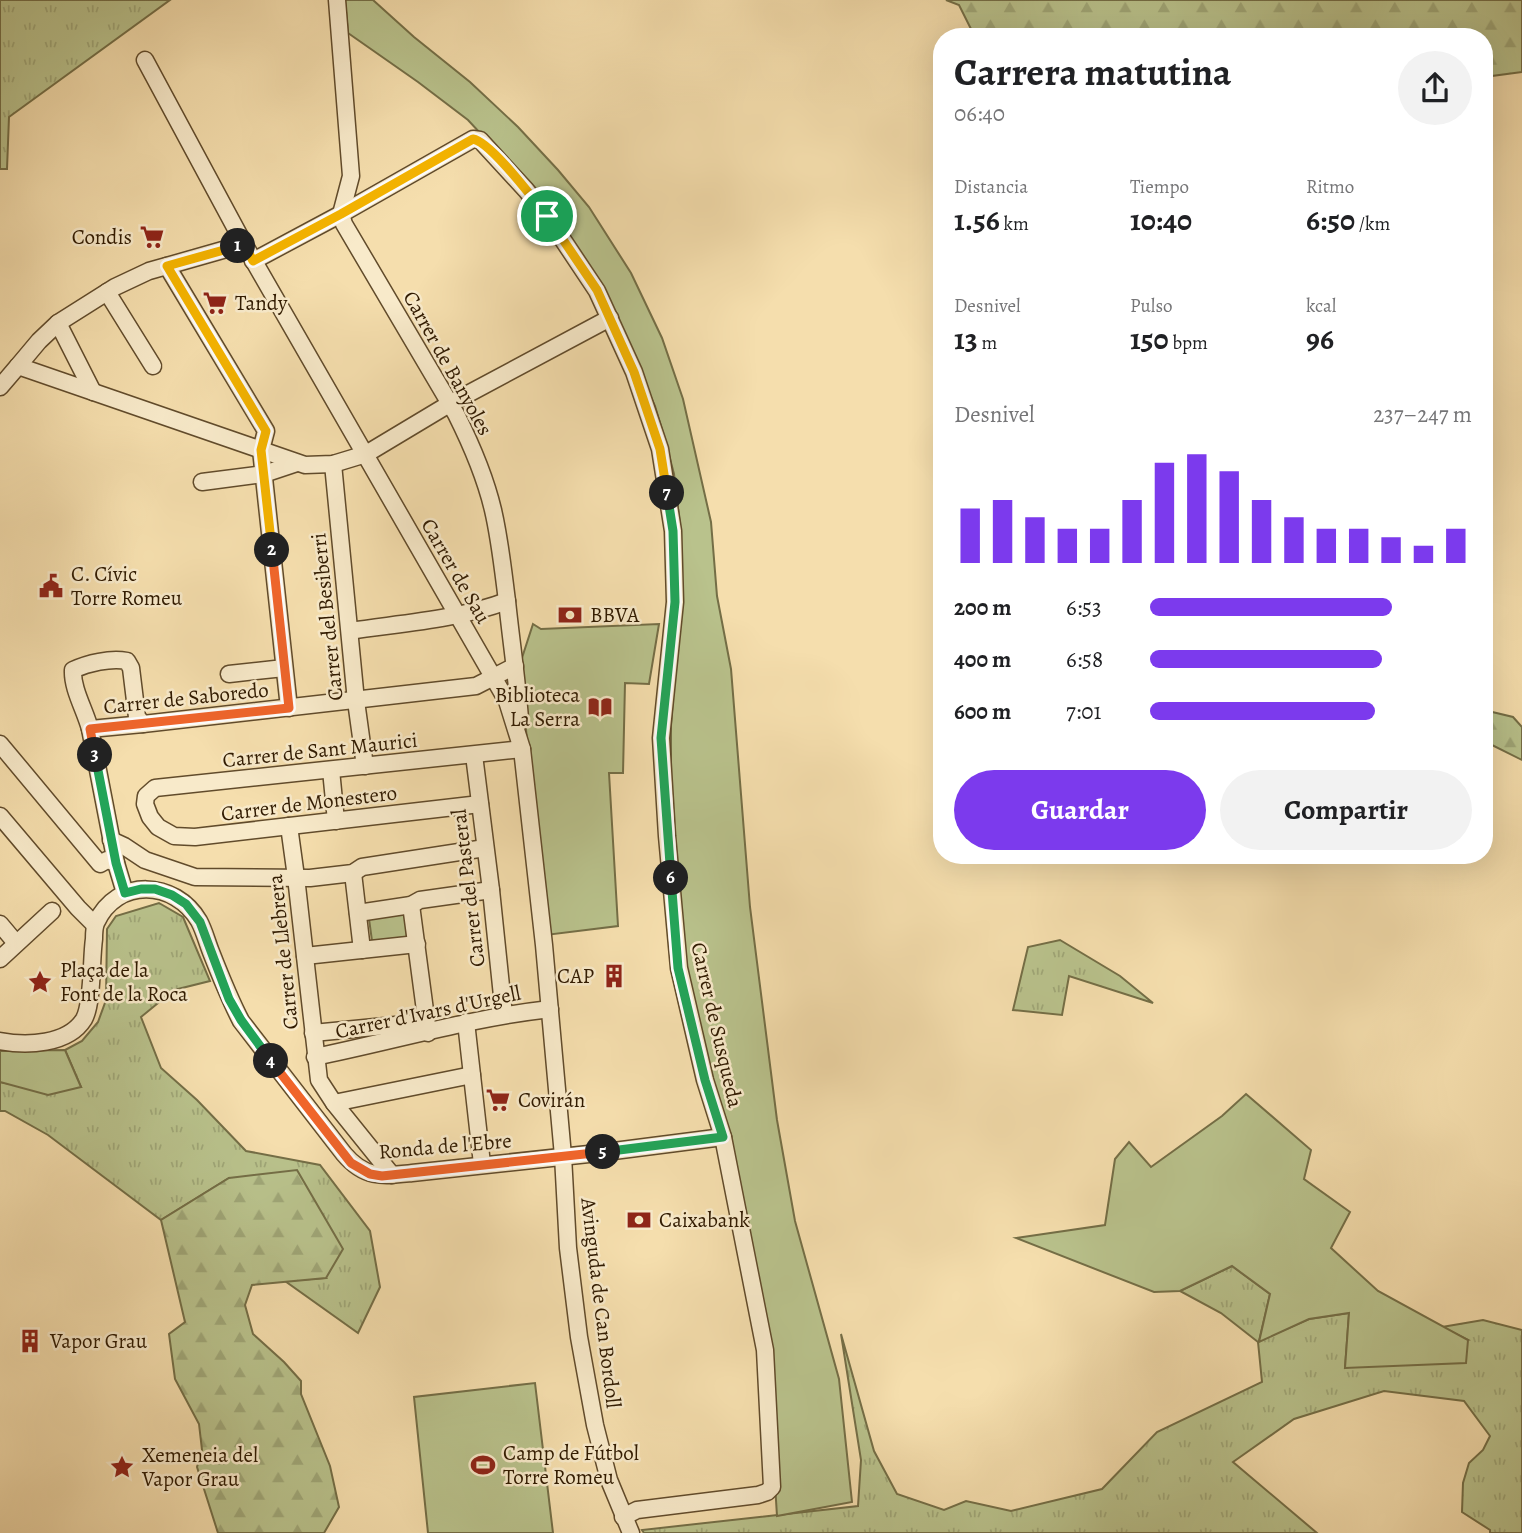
<!DOCTYPE html>
<html lang="es">
<head>
<meta charset="utf-8">
<style>
  :root { --surface:#fff; --page:#f2f2f2; --text:#202124; --muted:#757577; --accent:#7c3aed }
  body { margin:0; font-family:Alegreya,serif; background:var(--page); color:var(--text); height:100vh; display:flex; flex-direction:column; font-size:26px; white-space:nowrap }
  * { box-sizing:border-box; margin:0 }
  p { font-size:23px; color:var(--muted) }
  .icon { flex:none; width:38px; height:38px; fill:none; stroke:currentColor; stroke-width:2; stroke-linecap:round; stroke-linejoin:round }
  .map { position:relative; flex:1; overflow:hidden }
  .drawer { position:absolute; left:933px; top:28px; width:560px; height:836px; display:flex; flex-direction:column; background:var(--surface); border-radius:28px; box-shadow:0 7px 28px #0002 }
  .drawer>* { flex:none }
  .pin { position:absolute; display:grid; place-items:center; width:60px; height:60px; color:#fff; margin:-30px; border:4px solid #fff; border-radius:50%; box-shadow:0 2px 7px #0007 }
  .km { position:absolute; width:35px; height:35px; margin:-18px; border-radius:50%; background:#222; color:#fff; font-size:19px; line-height:35px; text-align:center }
  .round { display:grid; place-items:center; flex:none; width:74px; height:74px; border-radius:37px; background:var(--page) }
  .summary { display:flex; align-items:center; justify-content:space-between; height:119px; padding:0 21px }
  h1 { font-size:38px; font-weight:700; line-height:52px }
  .stats { display:grid; grid-template-columns:repeat(3,1fr); gap:10px; height:119px; padding:7px 21px }
  .stats div { display:grid; align-content:center }
  .stats b { font-size:30px; font-weight:700 }
  .stats small { font-size:19px; font-weight:400 }
  .stats p { font-size:19px }
  .chart { height:196px; padding:14px 21px }
  .chart p { display:flex; justify-content:space-between }
  .chart svg { width:100%; height:126px; margin-top:7px; stroke:var(--accent); stroke-width:6 }
  .button { display:flex; gap:14px; margin-top:auto; padding:14px 21px }
  .button a { flex:1; height:80px; border-radius:42px; background:var(--accent); color:#fff; font-size:28px; font-weight:700; line-height:80px; text-align:center }
  .button a+a { background:var(--page); color:var(--text) }
  ul { padding:0 21px; list-style:none; font-size:23px }
  li { display:grid; grid-template-columns:112px 84px 1fr; align-items:center; height:52px }
  li i { height:18px; border-radius:9px; background:var(--accent) }
  .map>svg:first-child { display:block }
</style>
</head>
<body>
<div class="map">
<svg width="1522" height="1533" viewBox="0 0 1522 1533">
  <defs>
    <pattern id="grass-tufts" width="24" height="20" patternUnits="userSpaceOnUse" patternTransform="scale(1.75)"><rect width="24" height="20" fill="#b9c28c"/><path d="M3 7l-1-3M5 7V3M7 7l1-3M15 17l-1-3M17 17v-4M19 17l1-3" fill="none" stroke="#9fa677"/></pattern>
    <pattern id="forest-firs" width="22" height="20" patternUnits="userSpaceOnUse" patternTransform="scale(1.75)"><rect width="22" height="20" fill="#b9c28c"/><path d="M5 1l3.5 6h-7zM16 11l3.5 6h-7z" fill="#9fa677"/></pattern>
  </defs>
  <rect width="100%" height="100%" fill="#f5dead"/>
  <filter id="stains"><feTurbulence type="fractalNoise" baseFrequency=".00286" numOctaves="4"/><feColorMatrix values="0 0 0 0 .2 0 0 0 0 .09 0 0 0 0 .02 0 0 0 .5 -.17"/></filter>
  <radialGradient id="worn" r=".72"><stop offset=".6" stop-color="#630" stop-opacity="0"/><stop offset="1" stop-color="#630" stop-opacity=".3"/></radialGradient>
  <g fill="url(#grass-tufts)" stroke="#746e46" stroke-width="2">
    <polygon points="0,0 170,0 9,117 7,169 0,169"/>
    <polygon points="159,903 183,917 210,981 174,990 141,1017 161,1068 197,1100 246,1151 320,1165 370,1231 380,1287 358,1333 285,1281 326,1278 229,1178 161,1220 48,1135 5,1111 0,1111 0,1082 10,1084 81,1087 65,1050 82,1041 98,1022 106,1000 107,929 116,916"/>
    <polygon points="1060,940 1120,976 1153,1003 1069,976 1062,1015 1013,1010 1028,947"/>
    <polygon points="1232,1266 1270,1294 1259,1341 1309,1319 1349,1313 1345,1368 1468,1340 1442,1327 1483,1320 1522,1330 1522,1533 1490,1533 1490,1530 1462,1512 1463,1483 1469,1463 1483,1450 1490,1436 1464,1401 1384,1391 1294,1419 1233,1462 1317,1533 644,1533 642,1530 858,1506 861,1460 841,1334 874,1451 897,1494 944,1510 966,1501 1011,1511 1102,1489 1157,1432 1262,1382 1258,1342 1221,1313 1180,1291"/>
  </g>
  <g fill="url(#forest-firs)" stroke="#746e46" stroke-width="2">
    <polygon points="946,0 1522,0 1522,72 1484,77 1484,37 975,37 959,5"/>
    <polygon points="1484,710 1513,717 1522,727 1522,760 1492,745 1484,744"/>
    <polygon points="297,1170 343,1249 326,1278 252,1285 245,1305 253,1334 284,1362 301,1381 301,1394 330,1466 339,1507 324,1533 218,1533 197,1467 202,1450 199,1424 175,1379 169,1334 185,1322 161,1220 229,1178"/>
  </g>
  <g fill="#b9c28c" stroke="#746e46" stroke-width="2">
    <polygon points="345,0 373,0 414,37 470,82 518,127 558,170 589,207 631,273 662,338 683,399 711,522 717,596 731,669 750,907 777,1120 795,1221 839,1379 852,1502 777,1516 767,1354 687,989 676,892 671,789 671,726 680,597 680,525 674,474 665,440 655,406 602,290 508,163 468,120 418,82 348,33"/>
    <polygon points="533,624 541,629 659,624 649,684 625,683 623,773 609,773 618,926 546,935 524,709 521,661"/>
    <polygon points="405,913 407,937 372,941 369,919"/>
    <polygon points="65,1050 81,1087 48,1095 0,1082 0,1051"/>
    <polygon points="1246,1094 1311,1150 1304,1179 1350,1212 1331,1248 1378,1291 1468,1340 1466,1363 1345,1368 1349,1313 1309,1319 1259,1342 1270,1294 1232,1266 1180,1291 1154,1292 1016,1238 1105,1225 1115,1159 1129,1142 1151,1167 1222,1116"/>
    <polygon points="535,1383 553,1533 428,1533 414,1397"/>
  </g>
  <g fill="none" stroke-linecap="round" stroke-linejoin="round">
    <g stroke="#614b2b" stroke-width="19">
      <g id="minor">
        <polyline points="337,0 351,176 341,214"/>
        <polyline points="145,60 244,244 507,701 522,749 544,945 563,1156 568,1248 579,1337 595,1425 609,1480 631,1533"/>
        <path d="M341,214L344,224L456,414C471,444 485,476 493,510C500,540 503,570 507,601C511,640 517,679 520,719"/>
        <polyline points="253,261 341,214 473,139 480,140 526,190 547,216 597,291 634,372 660,449 673,531 675,602 661,738 667,836 679,968 705,1080 723,1137 765,1350 772,1487 767,1492 758,1495 637,1510 623,1517"/>
        <polyline points="167,266 266,431 261,450 289,708"/>
        <polyline points="107,292 153,366"/>
        <polyline points="58,323 93,392"/>
        <polyline points="18,366 39,341 58,323 115,287 149,271 244,244"/>
        <polyline points="0,387 18,366 305,465 333,464 366,454 451,403 610,318"/>
        <polyline points="333,464 356,701 365,766"/>
        <polyline points="202,482 264,474 297,463"/>
        <path d="M350,631C403,623 456,620 507,601"/>
        <polyline points="229,674 284,668"/>
        <polyline points="90,729 143,724 476,686 515,666"/>
        <polyline points="0,744 100,864 107,860 116,863 125,893"/>
        <polyline points="474,755 491,890 504,1015"/>
        <polyline points="331,770 336,821"/>
        <polyline points="480,804 195,837 174,836 158,827 150,817 145,804 146,796 155,788 522,749"/>
        <polyline points="0,816 78,908 95,925"/>
        <polyline points="289,826 296,877 319,1080 334,1103 392,1175"/>
        <polyline points="111,840 124,846 145,860 195,877 310,878 353,873 362,867 485,848"/>
        <path d="M116,863L90,729C85,710 72,689 73,670C88,663 110,658 127,661L131,668L137,717L143,724"/>
        <polyline points="353,873 362,950"/>
        <polyline points="411,905 428,1033"/>
        <polyline points="358,913 411,905 420,900 491,890"/>
        <polyline points="0,924 16,943"/>
        <polyline points="305,956 417,944"/>
        <polyline points="0,959 52,911"/>
        <polyline points="466,1022 482,1164"/>
        <polyline points="313,1033 426,1022"/>
        <path d="M0,1041C26,1046 68,1045 84,1019C93,1003 91,959 94,939C94,934 94,928 96,923C117,877 175,880 199,921C204,930 207,942 211,952C220,975 229,998 241,1021L344,1154C365,1179 383,1176 412,1173L598,1153L723,1137"/>
        <path d="M315,1057C394,1041 470,1018 550,1009"/>
        <polyline points="334,1103 472,1075"/>
      </g>
    </g>
    <use href="#minor" stroke="#f8eaca" stroke-width="16"/>
  </g>
  <g fill="none" stroke-linecap="round" stroke-linejoin="round">
    <g stroke="#fff" stroke-width="14">
      <path id="split-1" d="M238,246L244,244L253,261L341,214L473,139C491,142 534,200 547,216"/>
    </g>
    <g stroke="#fff" stroke-width="14">
      <polyline id="split-2" points="238,246 167,266 266,431 261,450 272,550"/>
    </g>
    <g stroke="#fff" stroke-width="14">
      <polyline id="split-3" points="95,755 90,729 289,708 272,550"/>
    </g>
    <g stroke="#fff" stroke-width="14">
      <polyline id="split-4" points="95,755 116,863 125,893 141,889 155,889 172,895 186,904 200,922 229,999 241,1020 271,1061"/>
    </g>
    <g stroke="#fff" stroke-width="14">
      <polyline id="split-5" points="271,1061 351,1163 370,1174 382,1176 603,1152"/>
    </g>
    <g stroke="#fff" stroke-width="14">
      <polyline id="split-6" points="603,1152 723,1137 705,1080 678,968 671,878"/>
    </g>
    <g stroke="#fff" stroke-width="14">
      <polyline id="split-7" points="667,493 673,531 675,602 661,738 671,878"/>
    </g>
    <g stroke="#fff" stroke-width="14">
      <polyline id="split-8" points="547,216 597,290 634,372 660,449 667,493"/>
    </g>
    <use href="#split-1" stroke="#f5b400" stroke-width="9"/>
    <use href="#split-2" stroke="#f5b400" stroke-width="9"/>
    <use href="#split-3" stroke="#f0652b" stroke-width="9"/>
    <use href="#split-4" stroke="#22a559" stroke-width="9"/>
    <use href="#split-5" stroke="#f0652b" stroke-width="9"/>
    <use href="#split-6" stroke="#22a559" stroke-width="9"/>
    <use href="#split-7" stroke="#22a559" stroke-width="9"/>
    <use href="#split-8" stroke="#f5b400" stroke-width="9"/>
  </g>
  <defs>
    <g id="supermarket-bare" transform="scale(1.89)"><path d="M-6-5.5h2.5l.6 2H6L4.5 2H-2.5L-4.4-4H-6ZM-1.5 3.2a1.3 1.3 0 1 0 .1 0ZM3 3.2a1.3 1.3 0 1 0 .1 0Z" fill="#8f2418" stroke="#f8eaca" stroke-width="2.5" paint-order="stroke"/></g>
    <g id="civic-bare" transform="scale(1.89)"><path d="M-.6-6.5H3V-4.5H.6V-3L4-1V1h2V6H-6V1h2V-1L-.6-3ZM-1.2 2.5V6h2.4V2.5Z" fill="#8f2418" stroke="#f8eaca" stroke-width="2.5" paint-order="stroke"/></g>
    <g id="bank-bare" transform="scale(1.89)"><path d="M-6-4H6V4H-6ZM0-2.3a2.3 2.3 0 1 0 0 4.6a2.3 2.3 0 1 0 0-4.6Z" fill="#8f2418" stroke="#f8eaca" stroke-width="2.5" paint-order="stroke"/></g>
    <g id="library-bare" transform="scale(1.89)"><path d="M-6-4Q-3-5.5-.7-3.5V5Q-3 3-6 4ZM6-4Q3-5.5 .7-3.5V5Q3 3 6 4Z" fill="#8f2418" stroke="#f8eaca" stroke-width="2.5" paint-order="stroke"/></g>
    <g id="building-bare" transform="scale(1.89)"><path d="M-4-6H4V6H1V3H-1V6H-4ZM-2.5-4.3h1.7v1.8h-1.7ZM.8-4.3h1.7v1.8H.8ZM-2.5-1h1.7V.8h-1.7ZM.8-1h1.7V.8H.8Z" fill="#8f2418" stroke="#f8eaca" stroke-width="2.5" paint-order="stroke"/></g>
    <g id="sight-bare" transform="scale(1.89)"><path d="M0-6L1.8-2.2L6-1.7L2.9 1.2L3.7 5.4L0 3.3L-3.7 5.4L-2.9 1.2L-6-1.7L-1.8-2.2Z" fill="#8f2418" stroke="#f8eaca" stroke-width="2.5" paint-order="stroke"/></g>
    <g id="stadium-bare" transform="scale(1.89)"><path d="M0-5a6.5 5 0 1 0 0 10a6.5 5 0 1 0 0-10ZM-3.5-1.8h7v3.6h-7Z" fill="#8f2418" stroke="#f8eaca" stroke-width="2.5" paint-order="stroke"/></g>
  </defs>
  <g fill-rule="evenodd">
    <use href="#supermarket-bare" x="152" y="237"/>
    <use href="#supermarket-bare" x="215" y="303"/>
    <use href="#civic-bare" x="51" y="586"/>
    <use href="#bank-bare" x="570" y="615"/>
    <use href="#library-bare" x="600" y="707"/>
    <use href="#building-bare" x="614" y="976"/>
    <use href="#sight-bare" x="40" y="982"/>
    <use href="#supermarket-bare" x="498" y="1100"/>
    <use href="#bank-bare" x="639" y="1220"/>
    <use href="#building-bare" x="30" y="1341"/>
    <use href="#stadium-bare" x="483" y="1465"/>
    <use href="#sight-bare" x="122" y="1467"/>
  </g>
  <g text-anchor="middle" stroke-width="5" stroke-linejoin="round" paint-order="stroke">
    <g font-size="21" fill="#301a00" stroke="#f8eaca" text-anchor="start">
      <text x="132" y="244" text-anchor="end">Condis</text>
      <text x="235" y="310">Tandy</text>
      <text x="71" y="581">C. Cívic<tspan x="71" dy="24">Torre Romeu</tspan></text>
      <text x="590" y="622">BBVA</text>
      <text x="580" y="702" text-anchor="end">Biblioteca<tspan x="580" dy="24">La Serra</tspan></text>
      <text x="60" y="977">Plaça de la<tspan x="60" dy="24">Font de la Roca</tspan></text>
      <text x="594" y="983" text-anchor="end">CAP</text>
      <text x="518" y="1107">Covirán</text>
      <text x="659" y="1227">Caixabank</text>
      <text x="50" y="1348">Vapor Grau</text>
      <text x="503" y="1460">Camp de Fútbol<tspan x="503" dy="24">Torre Romeu</tspan></text>
      <text x="142" y="1462">Xemeneia del<tspan x="142" dy="24">Vapor Grau</tspan></text>
    </g>
    <g font-size="21" fill="#301a00" stroke="#f8eaca">
      <text transform="translate(448 363) rotate(61)" y="7">Carrer de Banyoles</text>
      <text transform="translate(456 571) rotate(60)" y="7">Carrer de Sau</text>
      <text transform="translate(327 617) rotate(-96)" y="7">Carrer del Besiberri</text>
      <text transform="translate(186 698) rotate(-6)" y="7">Carrer de Saboredo</text>
      <text transform="translate(320 750) rotate(-6)" y="7">Carrer de Sant Maurici</text>
      <text transform="translate(309 803) rotate(-7)" y="7">Carrer de Monestero</text>
      <text transform="translate(468 888) rotate(-97)" y="7">Carrer del Pasteral</text>
      <text transform="translate(283 952) rotate(-96)" y="7">Carrer de Llebrera</text>
      <text transform="translate(428 1012) rotate(-12)" y="7">Carrer d'Ivars d'Urgell</text>
      <text transform="translate(717 1025) rotate(77)" y="7">Carrer de Susqueda</text>
      <text transform="translate(445 1146) rotate(-5)" y="7">Ronda de l'Ebre</text>
      <text transform="translate(601 1303) rotate(83)" y="7">Avinguda de Can Bordoll</text>
    </g>
  </g>
  <rect width="100%" height="100%" filter="url(#stains)"/>
  <rect width="100%" height="100%" fill="url(#worn)"/>
</svg>
<div class="pin" style="left:547px;top:216px;background:#1e9e55"><svg class="icon" aria-label="arrive" viewBox="0 0 24 24"><path d="M6 21V4h12l-3 4 3 4H6"/></svg></div>
<b class="km" style="left:238px;top:246px">1</b>
<b class="km" style="left:272px;top:550px">2</b>
<b class="km" style="left:95px;top:755px">3</b>
<b class="km" style="left:271px;top:1061px">4</b>
<b class="km" style="left:603px;top:1152px">5</b>
<b class="km" style="left:671px;top:878px">6</b>
<b class="km" style="left:667px;top:493px">7</b>
<section class="drawer">
<div class="summary"><div><h1>Carrera matutina</h1><p>06:40</p></div><a class="round"><svg class="icon" aria-label="share" viewBox="0 0 24 24"><path d="M12 15V3M7 8l5-5 5 5M5 13v7h14v-7"/></svg></a></div>
<div class="stats">
<div><p>Distancia</p><b>1.56<small> km</small></b></div>
<div><p>Tiempo</p><b>10:40</b></div>
<div><p>Ritmo</p><b>6:50<small> /km</small></b></div>
</div>
<div class="stats">
<div><p>Desnivel</p><b>13<small> m</small></b></div>
<div><p>Pulso</p><b>150<small> bpm</small></b></div>
<div><p>kcal</p><b>96</b></div>
</div>
<div class="chart"><p><span>Desnivel</span>237–247 m</p>
<svg viewBox="0 0 160 44" preserveAspectRatio="none"><path d="M5 44V25M15 44V22M25 44V28M35 44V32M45 44V32M55 44V22M65 44V9M75 44V6M85 44V12M95 44V22M105 44V28M115 44V32M125 44V32M135 44V35M145 44V38M155 44V32"/></svg>
</div>
<ul>
<li><b>200 m</b>6:53<i style="width:75%"></i></li>
<li><b>400 m</b>6:58<i style="width:72%"></i></li>
<li><b>600 m</b>7:01<i style="width:70%"></i></li>
</ul>
<div class="button"><a>Guardar</a><a>Compartir</a></div>
</section>
</div>
</body>
</html>
